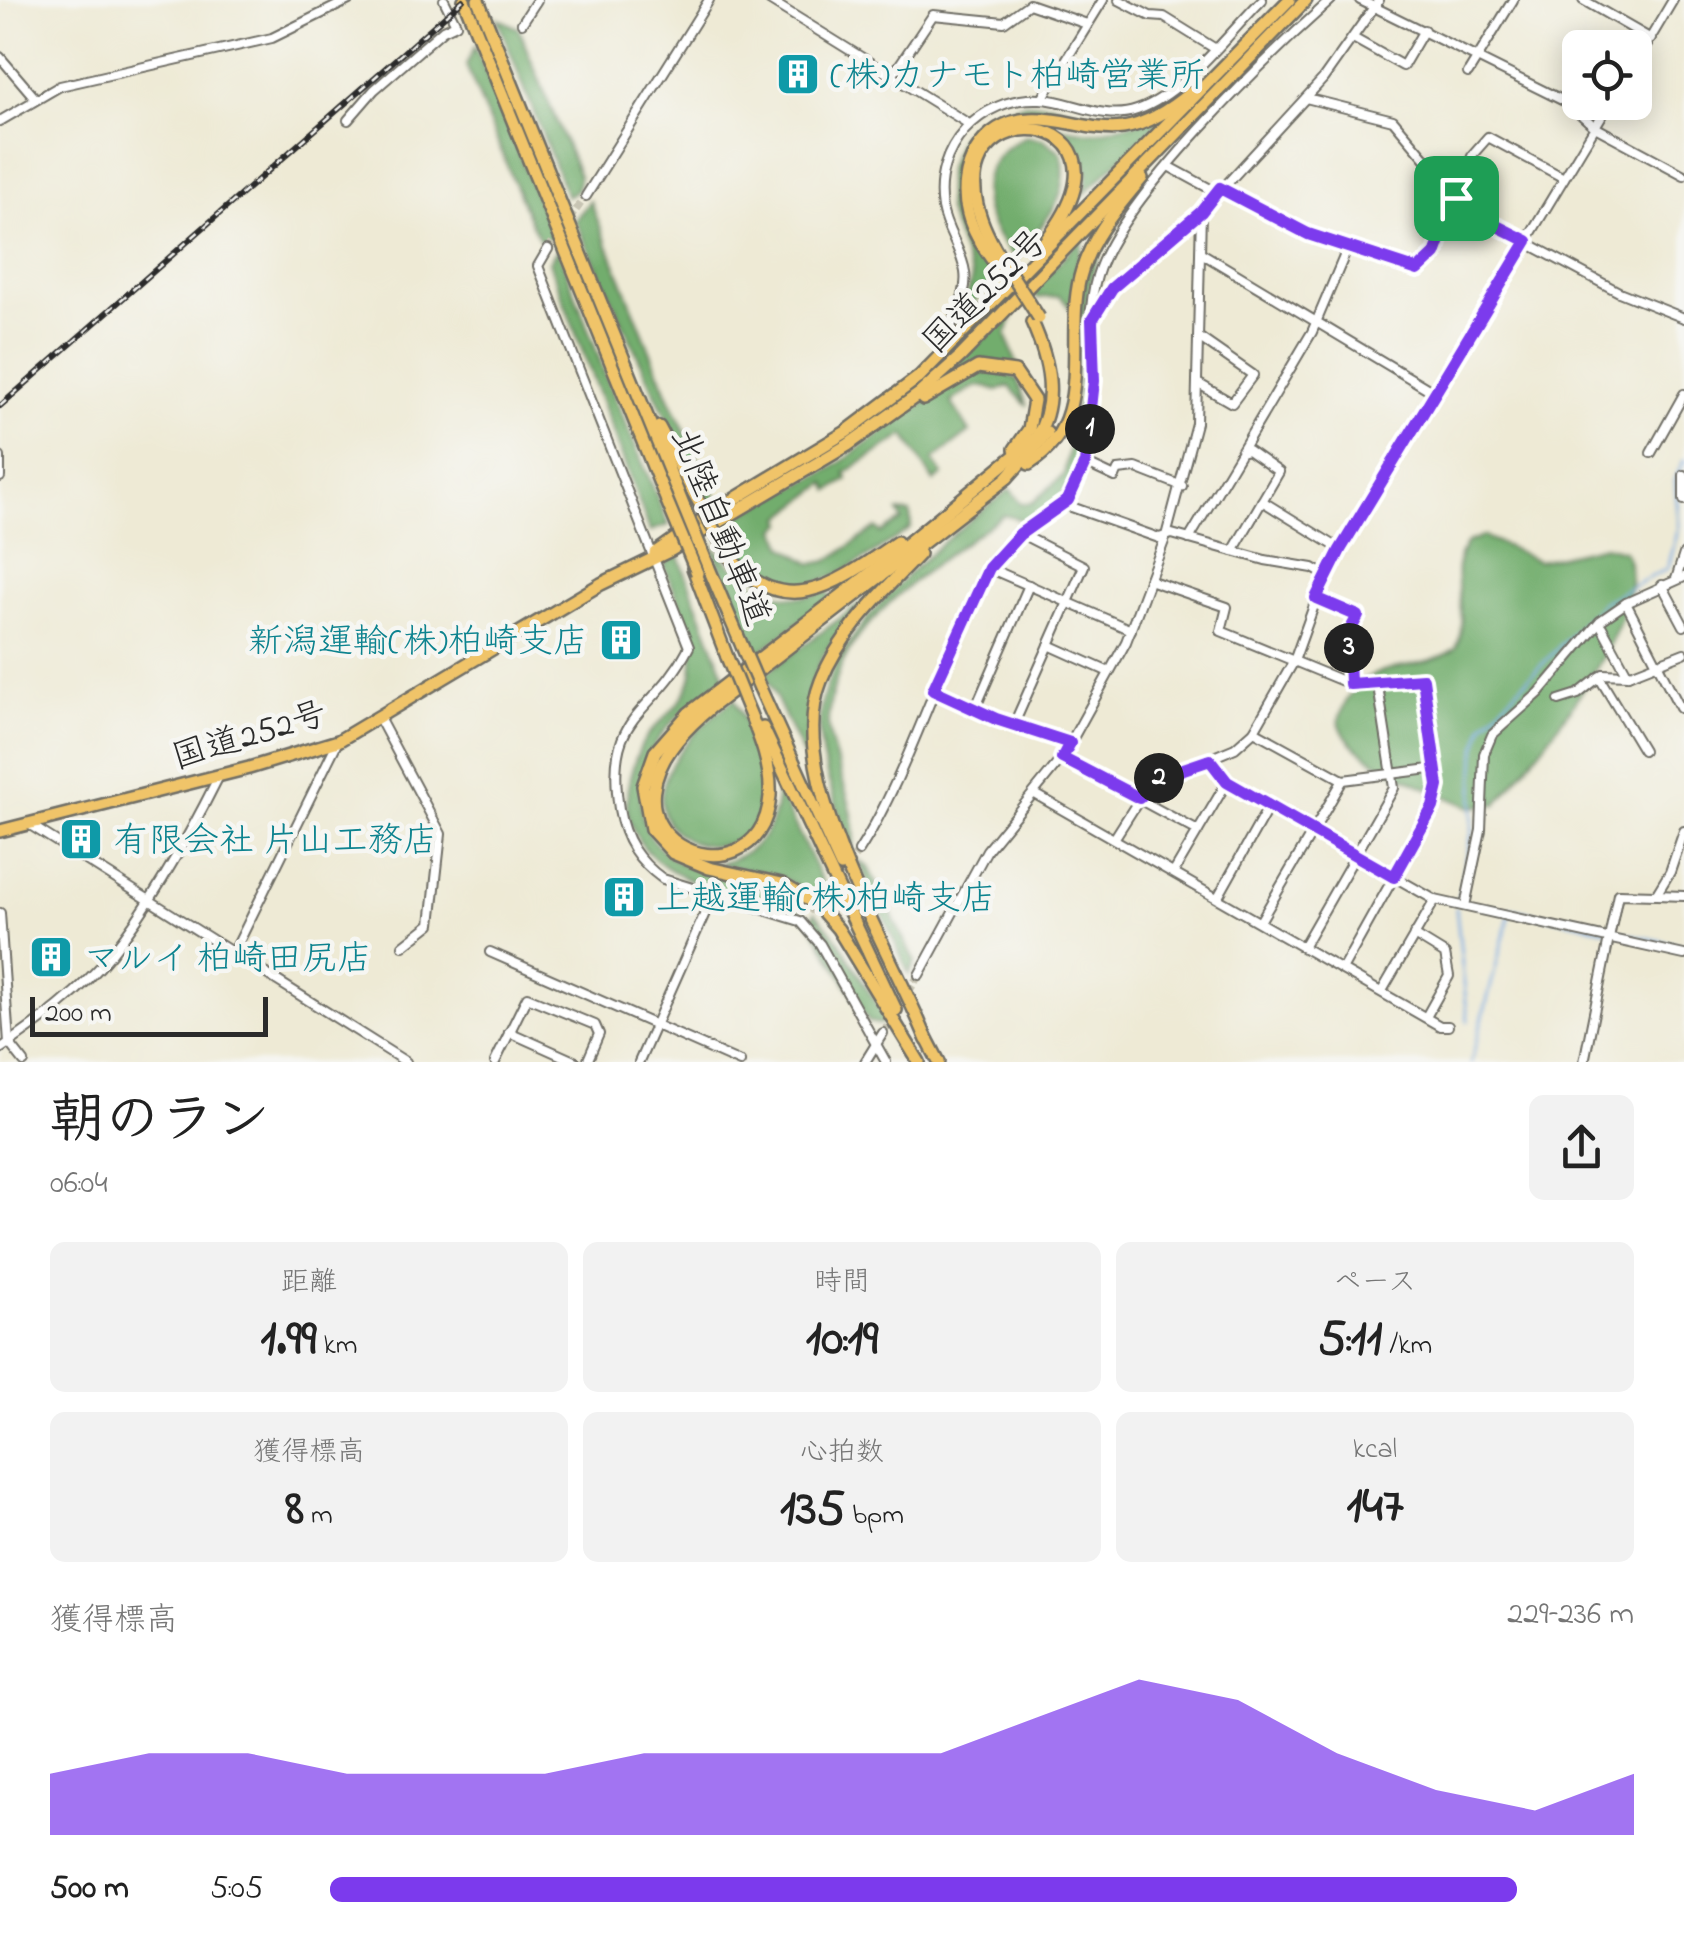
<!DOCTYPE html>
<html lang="ja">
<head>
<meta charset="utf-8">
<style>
  :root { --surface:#fff; --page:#f2f2f2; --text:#222; --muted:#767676; --accent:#7c3aed }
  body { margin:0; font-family:"Indie Flower","Klee One",sans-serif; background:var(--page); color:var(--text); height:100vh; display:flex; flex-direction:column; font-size:38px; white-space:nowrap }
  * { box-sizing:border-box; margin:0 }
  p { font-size:32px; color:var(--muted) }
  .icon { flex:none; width:55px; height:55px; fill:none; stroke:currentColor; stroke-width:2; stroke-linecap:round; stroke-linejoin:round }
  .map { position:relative; height:1062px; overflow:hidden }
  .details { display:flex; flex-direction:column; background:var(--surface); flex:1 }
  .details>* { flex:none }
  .fabs { position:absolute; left:1562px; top:30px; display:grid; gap:20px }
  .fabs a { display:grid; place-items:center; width:90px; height:90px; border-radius:15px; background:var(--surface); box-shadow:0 5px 25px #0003; font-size:50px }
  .scale { position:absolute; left:30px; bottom:25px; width:238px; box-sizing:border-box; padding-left:10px; border:5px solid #2b2b2b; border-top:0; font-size:28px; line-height:35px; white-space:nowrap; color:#2b2b2b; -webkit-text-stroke:8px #f6f6f2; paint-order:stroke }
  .pin { position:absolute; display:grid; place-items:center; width:85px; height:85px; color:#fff; margin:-42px; border-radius:20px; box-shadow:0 5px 15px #0006 }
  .km { position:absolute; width:50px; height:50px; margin:-25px; border-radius:50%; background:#222; color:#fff; font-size:28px; line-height:50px; text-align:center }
  .round { display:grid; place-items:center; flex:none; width:105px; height:105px; border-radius:15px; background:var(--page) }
  .overview { display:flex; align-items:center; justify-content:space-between; height:170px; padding:0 50px }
  h1 { font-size:55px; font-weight:700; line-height:75px }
  .stats { display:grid; grid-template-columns:repeat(3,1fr); gap:15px; height:170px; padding:10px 50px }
  .stats div { display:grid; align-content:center; border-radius:15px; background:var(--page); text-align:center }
  .stats b { font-size:50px; font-weight:700 }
  .stats small { font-size:28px; font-weight:400 }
  .stats p { font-size:28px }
  .chart { height:280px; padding:20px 50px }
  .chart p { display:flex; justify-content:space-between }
  .chart svg { width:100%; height:180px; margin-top:10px; fill:var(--accent); opacity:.7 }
  ul { padding:0 50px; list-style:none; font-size:32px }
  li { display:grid; grid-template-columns:160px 120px 1fr; align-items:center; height:75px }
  li i { height:25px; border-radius:12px; background:var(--accent) }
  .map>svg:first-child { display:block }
</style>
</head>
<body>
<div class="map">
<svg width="1684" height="1062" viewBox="0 0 1684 1062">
  <rect width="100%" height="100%" fill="#f6f6f2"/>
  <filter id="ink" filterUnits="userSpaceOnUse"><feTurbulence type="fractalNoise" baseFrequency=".01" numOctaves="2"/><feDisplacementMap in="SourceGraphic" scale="20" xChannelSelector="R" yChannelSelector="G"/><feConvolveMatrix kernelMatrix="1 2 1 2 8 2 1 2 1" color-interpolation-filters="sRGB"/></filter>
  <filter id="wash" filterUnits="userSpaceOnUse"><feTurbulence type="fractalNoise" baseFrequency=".0048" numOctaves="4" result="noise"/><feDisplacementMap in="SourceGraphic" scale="40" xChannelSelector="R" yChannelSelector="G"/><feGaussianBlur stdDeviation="2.25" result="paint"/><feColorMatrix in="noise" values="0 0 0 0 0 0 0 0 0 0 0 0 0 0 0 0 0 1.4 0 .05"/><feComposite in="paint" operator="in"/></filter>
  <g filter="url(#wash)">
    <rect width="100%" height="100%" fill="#eeead5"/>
    <g fill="#72ad6d" stroke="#4e6c4c" stroke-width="2.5">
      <polygon points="497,18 518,28 579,176 577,189 567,197"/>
      <polygon points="475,46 553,238 549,242 541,242 529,219 466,65"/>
      <path d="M1025,103L1050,104L1095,118C954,99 923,162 997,278L962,315L972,277L947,210V170L961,136L975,121Z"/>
      <path d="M1164,117L1082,196C1096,166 1080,146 1056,127L1093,132Z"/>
      <path d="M1026,136L1043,139L1061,152C1074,199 1041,223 1016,259C975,219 969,162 1026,136Z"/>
      <polygon points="590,201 668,395 716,497 707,505 575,220"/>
      <path d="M1106,230C1098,260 1086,287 1085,319C1084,368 1096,452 1065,493C1056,505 1041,513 1029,522L1004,515C953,550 859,613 839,672C834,687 827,710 828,725C830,753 866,832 851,849C839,808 816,760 820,716C827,630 950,535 1010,489L1021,503H1032L1064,475L1079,395L1080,295L1092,255Z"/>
      <polygon points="1083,236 1070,308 1060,296 1037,298 1033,291"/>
      <polygon points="558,248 606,377 669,525 650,531 549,262"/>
      <polygon points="1016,309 1006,334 1018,368 982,360 945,373"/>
      <path d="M997,371L1017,379L1027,406L1009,386L997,391C979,379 967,391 951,402L970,432L933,460L943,475L934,482L905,435L845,473L848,479L830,491L826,483L782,517L784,523L777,529L785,547L812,564L828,561L876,528L881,533L902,520L898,512L910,513L911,528C840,575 772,634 717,526L833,468L964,374Z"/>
      <path d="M1483,536L1538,561L1604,546L1624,551C1660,611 1534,756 1497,804L1470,807C1436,791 1344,759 1339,720C1358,651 1414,678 1456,648C1472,614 1444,573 1467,542Z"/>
      <path d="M710,542C740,579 777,610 825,591L832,597L757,654Z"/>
      <path d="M678,554L725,677C704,695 679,712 662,734C631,776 630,835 678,862C710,880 755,882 791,892L804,902L802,908C773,914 722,893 693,881C647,862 617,828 630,777C634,763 639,746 648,735C665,716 687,701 692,674C698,637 677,599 664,565Z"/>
      <path d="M873,594C804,668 800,689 818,787L765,674Z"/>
      <path d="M734,699C745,721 761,753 764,778C781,904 548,840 734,699Z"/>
      <path d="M777,788L824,885L816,895L773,874L717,864C756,855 778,829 777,788Z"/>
      <polygon points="858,860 868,867 915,962 909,974"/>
      <polygon points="815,912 839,941 886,1020 880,1024 869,1022 810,923"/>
    </g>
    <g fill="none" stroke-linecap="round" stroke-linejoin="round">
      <g stroke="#77aae3" stroke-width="2.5">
        <polyline points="1458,900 1472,831 1476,749 1484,724 1603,602 1668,568 1679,526 1675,480 1684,460"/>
        <polyline points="1456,908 1468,1021"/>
        <polyline points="1471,1062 1511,909 1684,946"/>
      </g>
    </g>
  </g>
  <g filter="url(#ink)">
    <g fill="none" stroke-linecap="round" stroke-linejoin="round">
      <g stroke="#c7c4b3" stroke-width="8" stroke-dasharray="8 4" stroke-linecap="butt">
        <polyline points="548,249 586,196"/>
        <polyline points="808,912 859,851"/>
        <polyline points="883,1033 919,975"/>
      </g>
      <g stroke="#6f6e66" stroke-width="12">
        <g id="minor">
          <polyline points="769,0 969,124"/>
          <polyline points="1119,0 1150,16 1164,17 1214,48"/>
          <polyline points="1360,0 1568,103 1595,127 1684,175"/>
          <polyline points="1583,0 1651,39"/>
          <polyline points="522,23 537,0"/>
          <polyline points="1353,38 1403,66 1424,30"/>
          <polyline points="0,57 35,98"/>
          <polyline points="1635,64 1673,0"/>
          <polyline points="1468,73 1513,0"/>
          <polyline points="892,76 933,15 1004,22 1029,4 1087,24"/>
          <polyline points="1306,98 1393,120 1473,214 1619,292 1684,318"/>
          <polyline points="1042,99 1103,0"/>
          <polyline points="348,120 374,90 443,30 456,24 444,0"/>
          <polyline points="0,121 60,86 272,38 349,0"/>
          <polyline points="1170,167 1216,192"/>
          <polyline points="1220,188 1308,234 1418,270 1435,254 1456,199"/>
          <polyline points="586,196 709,0"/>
          <polyline points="1455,196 1473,154 1488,137 1564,178"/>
          <path d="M548,249L538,266L689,647C652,719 604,710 619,809C624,840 638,861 663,879L800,921L820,944L886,1062"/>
          <polyline points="1203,254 1435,393"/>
          <polyline points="1094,316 1112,288 1201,212"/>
          <path d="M949,345C947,318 969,300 965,272C962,250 946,231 942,208C932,149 980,96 1040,99C1073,100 1102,122 1137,110C1185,93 1226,36 1262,0"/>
          <polyline points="1199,384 1232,403 1253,375 1200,338"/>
          <polyline points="1242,450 1312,332 1348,247"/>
          <polyline points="1651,453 1684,394"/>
          <polyline points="0,457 0,477"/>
          <polyline points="1085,463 1115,477 1118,470 1136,468 1182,486"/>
          <polyline points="1684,475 1684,500"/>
          <polyline points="1262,501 1340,549"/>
          <polyline points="1063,504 1159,538 1172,534 1265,560 1313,568 1325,575"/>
          <polyline points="1189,539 1241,452 1248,450 1279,472 1233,551"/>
          <polyline points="989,568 1131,630"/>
          <polyline points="1676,579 1684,554"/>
          <polyline points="1149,580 1227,607 1221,631 1350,684 1423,679 1438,768 1433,807 1343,968"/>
          <polyline points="1662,585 1684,626"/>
          <polyline points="1317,598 1358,616 1348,634 1350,684"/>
          <polyline points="1626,603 1680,708"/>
          <polyline points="1602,627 1628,675"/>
          <polyline points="1049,645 1109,672"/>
          <polyline points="1599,677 1643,750"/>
          <polyline points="933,691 996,719 1070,743"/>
          <polyline points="1559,700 1578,694 1603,674 1628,675 1684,653"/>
          <polyline points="975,709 1029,585"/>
          <polyline points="378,716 441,834 431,924 403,946"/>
          <polyline points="1014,724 1084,566 1021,534"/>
          <polyline points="1254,731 1343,780 1438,768"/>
          <polyline points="1062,758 1198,831"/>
          <polyline points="1210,760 1227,782 1435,900 1684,955"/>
          <polyline points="1035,794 1440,1026 1448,1026"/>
          <polyline points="27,823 406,1062"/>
          <polyline points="1114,839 1149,784 1235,748 1254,731 1294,661 1325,575 1610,102"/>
          <path d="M859,851C899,789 929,699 960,631C970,609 978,581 993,562C1022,525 1068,513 1084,465C1104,404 1079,336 1097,276C1119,200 1269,55 1331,0"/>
          <polyline points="1174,872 1227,782"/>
          <polyline points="1656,895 1684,896"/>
          <polyline points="1218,897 1269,806"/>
          <polyline points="1465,906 1481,830 1484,754 1492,735 1539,693 1600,621 1626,603 1684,577"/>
          <polyline points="0,913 9,1043 24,1062"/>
          <polyline points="1261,920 1343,780"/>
          <polyline points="1414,935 1445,954 1449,976 1426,1017"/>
          <polyline points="1304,945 1394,788 1378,686"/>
          <polyline points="490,952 740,1062"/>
          <polyline points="233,954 338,741"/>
          <polyline points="919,975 987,850 1062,758 1126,642 1166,536 1196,423 1201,212 1323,79 1379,0"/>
          <polyline points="1382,991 1435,900"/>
          <polyline points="509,1032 576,1062"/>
          <path d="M0,1049C38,1023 82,991 111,954C150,906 191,832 219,776"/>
          <polyline points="495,1062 527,997 595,1025 599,1034 587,1062"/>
          <polyline points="639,1062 713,895"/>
          <polyline points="865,1062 883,1033"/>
          <polyline points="1584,1062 1618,894 1656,895 1670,872 1684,831"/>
        </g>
      </g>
      <g stroke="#6f6e66" stroke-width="16">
        <g id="highway">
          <polyline points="464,0 667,501"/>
          <polyline points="478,0 679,495"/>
          <path d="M1004,263C886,85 1171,91 1042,245"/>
          <path d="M998,268C986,251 973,234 968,214C956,170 981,121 1030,119C1062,117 1092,132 1123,128C1149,124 1171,109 1191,92"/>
          <polyline points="923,399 978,367 1015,372 1034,400 1029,429 1015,449"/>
          <polyline points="659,427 691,488"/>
          <path d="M1029,464C1097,421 1064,342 1080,277C1090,238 1117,208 1142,178"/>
          <polyline points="655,553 713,512 846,432 919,377 1289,0"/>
          <path d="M919,554C884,591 840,632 821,681C782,777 891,949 927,1040"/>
          <path d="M728,555C785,625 839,582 897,542"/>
          <polyline points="708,566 742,646"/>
          <polyline points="693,568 727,657"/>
          <polyline points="760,688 841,866"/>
          <path d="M744,699C756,729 772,762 770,796C761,916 557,835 710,708L1007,478L1047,433"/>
          <polyline points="763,728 896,1010"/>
          <polyline points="0,831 249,768 338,741 601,584 671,550 848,445 919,394 961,356 1306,0"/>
          <polyline points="925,1035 939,1062"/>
          <path d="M919,1062L838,929L817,905L782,884L709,868L673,853L651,829L643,786L655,752L689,713L881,565L1036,438C1059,401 1049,360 1032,322"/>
        </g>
      </g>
      <use href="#minor" stroke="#fff" stroke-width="8"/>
      <use href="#highway" stroke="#f0c469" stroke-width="11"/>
      <g stroke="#2b2b2b" stroke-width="6">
        <polyline id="rail" points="0,406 463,0"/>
      </g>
      <use href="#rail" stroke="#f6f6f2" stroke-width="2.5" stroke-dasharray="8" stroke-linecap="butt"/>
      <g stroke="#6f6e66" stroke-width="16" stroke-linecap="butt">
        <g id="highway-bridge">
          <polyline points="1004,263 1039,318"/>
          <polyline points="691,488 728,555"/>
          <polyline points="679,495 708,566"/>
          <polyline points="667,501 697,573"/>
          <polyline points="742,646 760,688"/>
          <polyline points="727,657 744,699"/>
        </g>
      </g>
      <use href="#highway-bridge" stroke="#f0c469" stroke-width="11"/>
    </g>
  </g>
  <g fill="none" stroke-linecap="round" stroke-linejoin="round" filter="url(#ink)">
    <g stroke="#fff" stroke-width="20">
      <polygon id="route" points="1220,188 1308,234 1418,270 1435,254 1456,198 1473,214 1527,241 1340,550 1316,598 1358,616 1348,634 1350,684 1423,679 1438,786 1433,807 1394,877 1227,782 1210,760 1163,776 1139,798 1062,758 1070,743 996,719 933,690 989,568 1020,534 1068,500 1085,463 1094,381 1092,320 1112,288 1201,212"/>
    </g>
    <use href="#route" stroke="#7c3aed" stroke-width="12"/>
  </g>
  <defs>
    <g id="building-square" transform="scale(2.25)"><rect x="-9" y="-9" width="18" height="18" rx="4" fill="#0f9aa8" stroke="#f6f6f2"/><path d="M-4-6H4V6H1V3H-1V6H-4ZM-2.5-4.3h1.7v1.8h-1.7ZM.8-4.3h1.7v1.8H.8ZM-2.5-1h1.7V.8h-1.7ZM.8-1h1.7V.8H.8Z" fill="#fff"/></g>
  </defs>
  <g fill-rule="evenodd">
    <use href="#building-square" x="798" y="74"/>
    <use href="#building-square" x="621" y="640"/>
    <use href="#building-square" x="81" y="839"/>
    <use href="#building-square" x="624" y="897"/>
    <use href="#building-square" x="51" y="957"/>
  </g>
  <g text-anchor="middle" stroke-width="9" stroke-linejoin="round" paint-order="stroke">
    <g font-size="35" fill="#0d838f" stroke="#f6f6f2" text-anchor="start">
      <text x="830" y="86">(株)カナモト柏崎営業所</text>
      <text x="588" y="652" text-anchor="end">新潟運輸(株)柏崎支店</text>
      <text x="114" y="851">有限会社 片山工務店</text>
      <text x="656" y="909">上越運輸(株)柏崎支店</text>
      <text x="84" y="969">マルイ 柏崎田尻店</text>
    </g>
    <g font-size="35" fill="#2b2b2b" stroke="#f6f6f2">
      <text transform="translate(984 290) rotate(-45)" y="12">国道252号</text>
      <text transform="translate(722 526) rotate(68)" y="12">北陸自動車道</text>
      <text transform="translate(249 734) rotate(-17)" y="12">国道252号</text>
    </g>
  </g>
</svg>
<div class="fabs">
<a><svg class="icon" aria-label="locate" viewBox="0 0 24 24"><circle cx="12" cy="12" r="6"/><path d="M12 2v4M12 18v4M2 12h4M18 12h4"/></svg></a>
</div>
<div class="scale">200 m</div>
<div class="pin" style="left:1456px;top:198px;background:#1e9e55"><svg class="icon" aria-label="arrive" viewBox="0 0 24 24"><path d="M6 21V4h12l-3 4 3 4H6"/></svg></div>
<b class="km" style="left:1090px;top:429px">1</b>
<b class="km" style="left:1159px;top:778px">2</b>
<b class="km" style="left:1349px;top:648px">3</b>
</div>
<section class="details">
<div class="overview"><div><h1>朝のラン</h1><p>06:04</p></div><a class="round"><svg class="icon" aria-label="share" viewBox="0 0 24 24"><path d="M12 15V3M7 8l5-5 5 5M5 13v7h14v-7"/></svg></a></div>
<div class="stats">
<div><p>距離</p><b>1.99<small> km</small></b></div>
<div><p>時間</p><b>10:19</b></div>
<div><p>ペース</p><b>5:11<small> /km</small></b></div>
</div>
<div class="stats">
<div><p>獲得標高</p><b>8<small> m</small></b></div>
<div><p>心拍数</p><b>135<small> bpm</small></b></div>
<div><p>kcal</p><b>147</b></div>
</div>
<div class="chart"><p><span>獲得標高</span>229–236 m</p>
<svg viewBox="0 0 160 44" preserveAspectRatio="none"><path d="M0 44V29L10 24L20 24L30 29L40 29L50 29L60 24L70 24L80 24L90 24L100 15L110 6L120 11L130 24L140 33L150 38L160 29V44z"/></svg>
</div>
<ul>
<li><b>500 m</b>5:05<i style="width:91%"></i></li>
</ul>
</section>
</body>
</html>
